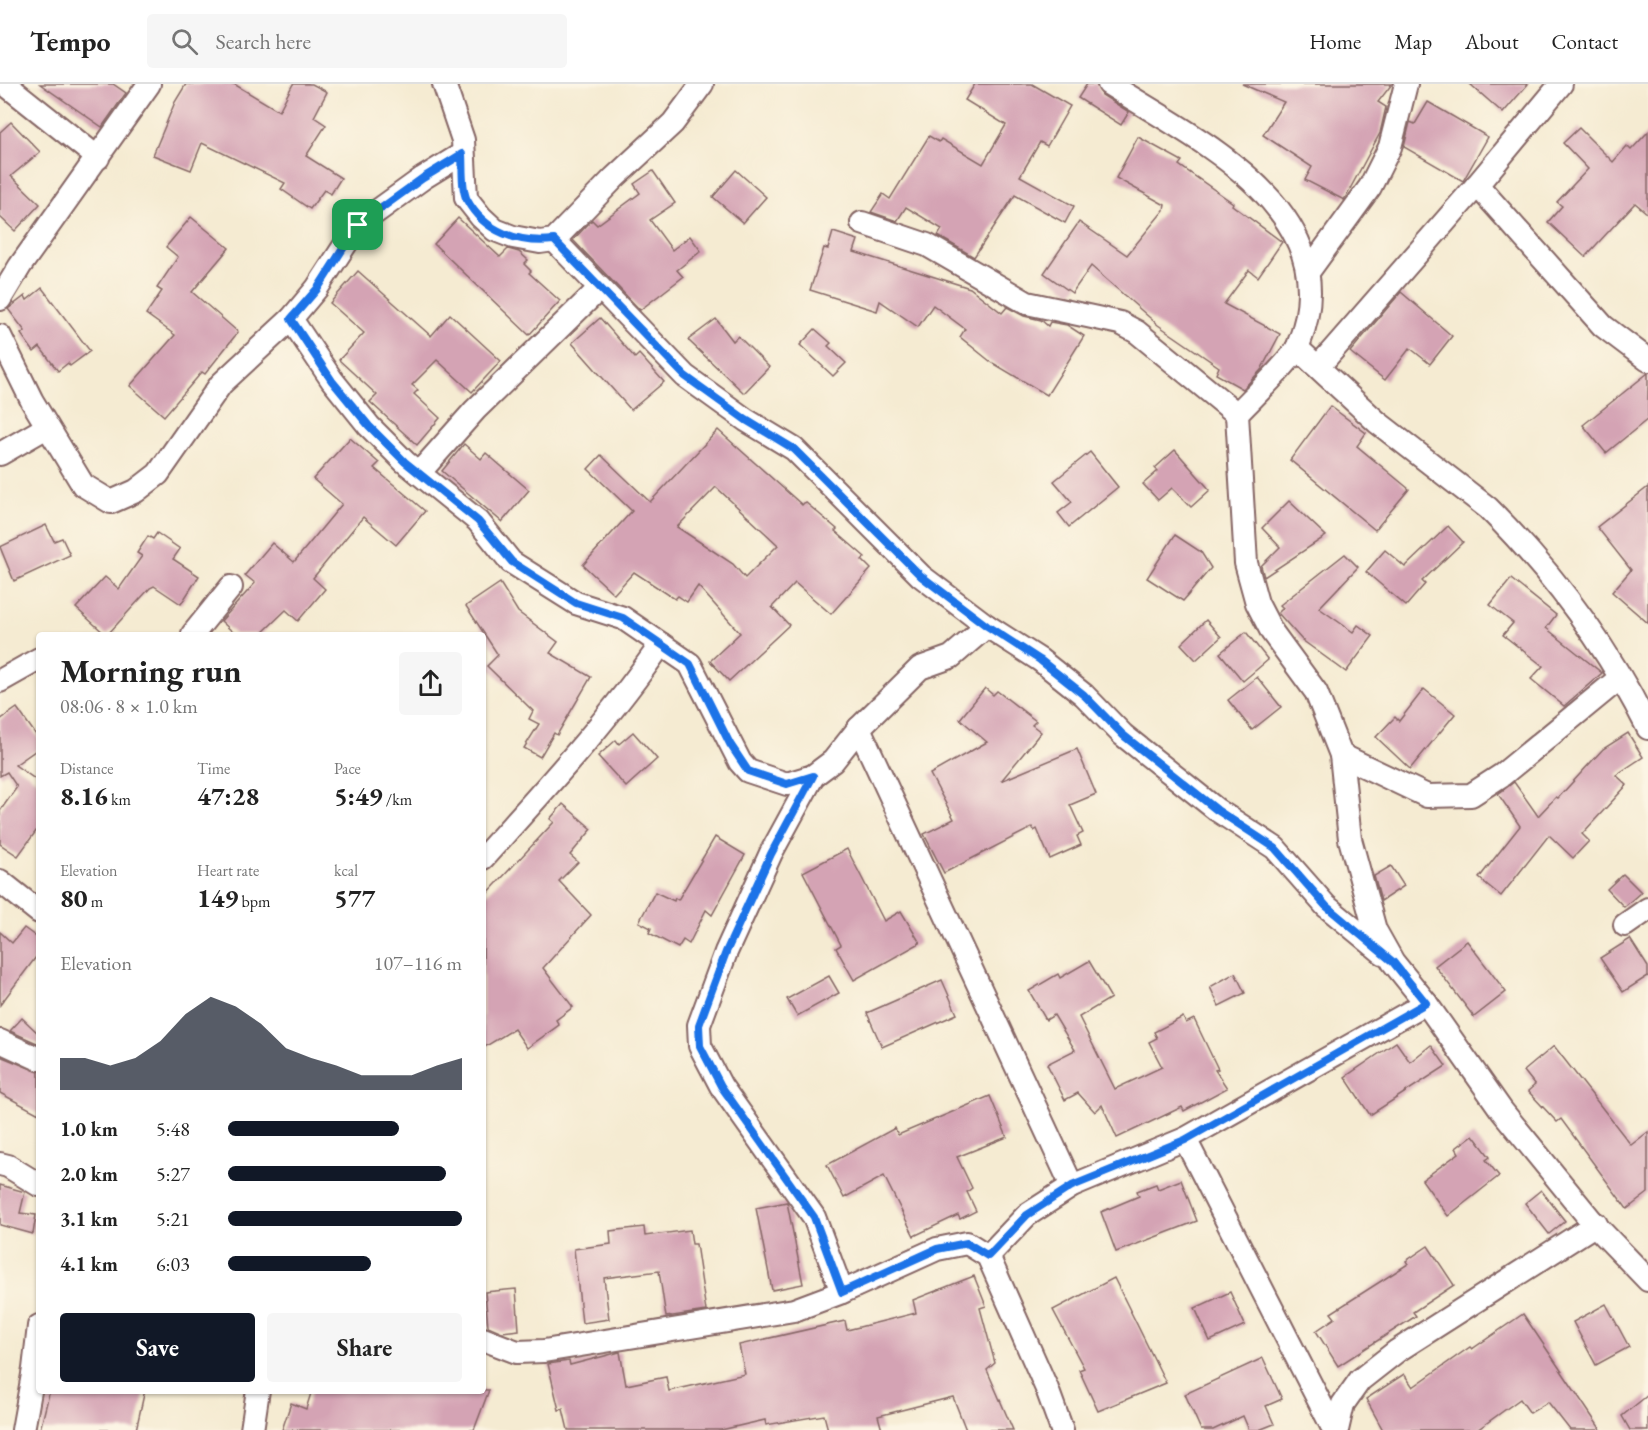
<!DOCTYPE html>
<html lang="en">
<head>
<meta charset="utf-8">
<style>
  :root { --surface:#fff; --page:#f6f6f6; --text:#222; --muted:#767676; --line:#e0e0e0; --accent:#111827 }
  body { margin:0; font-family:"EB Garamond",serif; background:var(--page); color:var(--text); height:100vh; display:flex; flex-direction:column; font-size:22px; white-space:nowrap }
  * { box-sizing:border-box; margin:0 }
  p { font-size:20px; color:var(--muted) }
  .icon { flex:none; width:33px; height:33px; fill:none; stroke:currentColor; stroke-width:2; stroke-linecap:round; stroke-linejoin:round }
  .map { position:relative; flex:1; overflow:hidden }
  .drawer { position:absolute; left:36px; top:548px; width:450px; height:762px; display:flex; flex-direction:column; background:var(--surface); border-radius:6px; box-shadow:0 2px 4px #0004 }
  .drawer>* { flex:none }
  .pin { position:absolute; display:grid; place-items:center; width:51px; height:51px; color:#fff; margin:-26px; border-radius:12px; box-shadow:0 3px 9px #0006 }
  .round { display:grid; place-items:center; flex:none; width:63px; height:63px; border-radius:6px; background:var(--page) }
  .headline { display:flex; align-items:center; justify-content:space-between; height:102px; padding:0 24px }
  h1 { font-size:33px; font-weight:700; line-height:45px }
  .metrics { display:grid; grid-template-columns:repeat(3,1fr); gap:9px; height:102px; padding:6px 24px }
  .metrics div { display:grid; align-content:center }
  .metrics b { font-size:26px; font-weight:700 }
  .metrics small { font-size:16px; font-weight:400 }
  .metrics p { font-size:16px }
  .chart { height:168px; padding:12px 24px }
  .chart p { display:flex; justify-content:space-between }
  .chart svg { width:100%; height:108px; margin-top:6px; fill:var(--accent); opacity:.7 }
  .primary-button { display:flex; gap:12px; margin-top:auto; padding:12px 24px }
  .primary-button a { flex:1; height:69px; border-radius:6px; background:var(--accent); color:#fff; font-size:24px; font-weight:700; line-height:69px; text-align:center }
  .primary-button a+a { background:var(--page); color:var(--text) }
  ul { padding:0 24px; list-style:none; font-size:20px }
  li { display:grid; grid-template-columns:96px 72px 1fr; align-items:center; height:45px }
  li i { height:15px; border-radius:8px; background:var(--accent) }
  header { display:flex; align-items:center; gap:36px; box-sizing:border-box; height:84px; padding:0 30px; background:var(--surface); border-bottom:2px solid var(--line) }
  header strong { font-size:28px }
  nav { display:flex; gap:33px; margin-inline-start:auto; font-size:21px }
  .search { width:420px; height:54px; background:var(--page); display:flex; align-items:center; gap:15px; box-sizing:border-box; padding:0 21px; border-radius:6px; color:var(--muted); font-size:22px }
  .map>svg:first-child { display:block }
</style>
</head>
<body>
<header>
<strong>Tempo</strong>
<div class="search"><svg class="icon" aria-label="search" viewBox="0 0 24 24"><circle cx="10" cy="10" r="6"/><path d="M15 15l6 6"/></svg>Search here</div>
<nav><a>Home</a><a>Map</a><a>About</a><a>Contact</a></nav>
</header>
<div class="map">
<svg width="1648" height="1346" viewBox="0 0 1648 1346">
  <rect width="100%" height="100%" fill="#fcf5e5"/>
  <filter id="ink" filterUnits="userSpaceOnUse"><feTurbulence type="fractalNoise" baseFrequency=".0167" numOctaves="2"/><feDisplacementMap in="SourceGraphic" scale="12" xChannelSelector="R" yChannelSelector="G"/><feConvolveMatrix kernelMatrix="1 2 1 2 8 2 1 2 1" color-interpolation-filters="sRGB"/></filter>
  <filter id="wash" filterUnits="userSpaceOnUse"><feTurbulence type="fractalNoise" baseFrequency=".008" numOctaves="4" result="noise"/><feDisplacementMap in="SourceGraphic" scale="24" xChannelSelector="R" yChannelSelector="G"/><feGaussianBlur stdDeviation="1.35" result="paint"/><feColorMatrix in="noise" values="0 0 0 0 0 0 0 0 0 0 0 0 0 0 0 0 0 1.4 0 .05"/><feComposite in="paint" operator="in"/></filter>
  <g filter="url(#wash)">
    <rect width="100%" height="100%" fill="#f5ebd2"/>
    <g id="blocks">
      <g fill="#d4a3b4" fill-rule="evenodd">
        <polygon points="40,0 113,0 126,9 102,43"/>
        <polygon points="186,0 234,0 279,27 293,0 312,0 327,8 314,33 326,41 306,72 341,94 331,110 324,106 310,125 281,105 285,99 202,59 191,86 153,71 175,18"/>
        <polygon points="975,0 1032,0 1070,22 1047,62 1040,58 1020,92 1074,122 1065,139 1015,111 974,173 938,152 942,145 906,123 897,137 871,128 883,110 890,115 929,52 939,58 941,55 983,80 1006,41 965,16"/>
        <polygon points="1087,0 1096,0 1102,11 1129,28 1121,41 1078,14"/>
        <polygon points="1242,0 1392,0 1378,18 1386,23 1380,49 1344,116 1305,96 1312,83 1263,51 1284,18"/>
        <polygon points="1470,0 1528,0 1503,29"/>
        <polygon points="1428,18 1488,53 1463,97 1404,63 1410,38 1415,40"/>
        <polygon points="11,38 40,68 11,92 40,120 15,147 0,133 0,48"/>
        <polygon points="1579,44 1613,78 1627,62 1631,66 1648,48 1648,130 1635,119 1585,173 1548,138 1562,122 1557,118 1588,85 1563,59"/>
        <polygon points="1138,53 1182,77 1179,81 1233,119 1232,121 1282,158 1258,193 1249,186 1224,220 1280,250 1261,286 1243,305 1216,290 1219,283 1158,241 1091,182 1072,209 1044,189 1079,138 1127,171 1164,126 1165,121 1116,94"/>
        <polygon points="736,86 766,113 743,139 713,113"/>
        <polygon points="653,87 675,119 650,136 672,166 690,152 701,167 677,186 683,193 640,226 573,156 592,136 597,141 640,109 634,100"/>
        <polygon points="191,133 229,164 192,208 238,248 205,290 202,288 164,332 130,302 175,251 146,230 162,207 157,204 178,173 166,163"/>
        <polygon points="458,134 500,173 508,165 519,168 528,176 524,180 531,187 529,189 560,217 529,251 434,160"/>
        <polygon points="833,148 858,156 854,168 970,204 1002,229 1007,223 1024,232 1041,236 1048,242 1050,238 1067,241 1084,252 1047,311 991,278 960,253 965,245 933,221 918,243 880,217 877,227 810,206 824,164 828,165"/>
        <polygon points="358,187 431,252 450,230 501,277 472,308 437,276 412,301 418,306 414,310 440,334 417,361 370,318 377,311 339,276 364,249 330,219"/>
        <polygon points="42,204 90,267 70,282 68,279 58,287 40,263 34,268 21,250 25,247 8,225 25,212 27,216"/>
        <polygon points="1401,208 1452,252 1430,280 1410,264 1385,296 1350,268"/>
        <polygon points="600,234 635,274 639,270 664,298 631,326 572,259"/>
        <polygon points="716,235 733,257 738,252 769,283 744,309 688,256"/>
        <polygon points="815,245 831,259 828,262 846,279 833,292 800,261"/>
        <polygon points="1648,289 1648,335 1606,369 1583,341"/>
        <polygon points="1330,322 1366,349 1357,362 1409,405 1375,446 1290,376"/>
        <path d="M718,346L802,421L805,418L837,445L835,447L865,473L862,476L871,485L831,530L795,499L772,523L789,541L729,597L710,577L740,549L698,502L687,518L678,512L675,515L634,488L614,510L583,481L632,427L588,385L601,371L650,418ZM716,403L778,461L745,494L733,480L677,443Z"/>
        <polygon points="350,354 379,379 374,384 425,427 396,461 363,433 313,494 325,505 298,537 286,526 261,550 235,550 221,537 255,499 245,491 272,459 294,478 342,420 313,395"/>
        <polygon points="464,360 481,375 486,369 529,406 502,438 442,387"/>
        <polygon points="1175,366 1210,406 1191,423 1172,404 1158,416 1143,400 1158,387 1155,384"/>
        <polygon points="1090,368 1118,403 1069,443 1058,429 1072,418 1054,397"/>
        <polygon points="1648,403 1648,539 1612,508 1631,486 1597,443"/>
        <polygon points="1289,417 1326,452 1264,493 1261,482 1280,463 1262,444"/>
        <polygon points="46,441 54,457 62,454 70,471 14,497 0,463"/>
        <polygon points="1448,442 1463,458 1422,497 1425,500 1406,522 1366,488 1385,466 1405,483"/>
        <polygon points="157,449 180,465 173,475 199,492 181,520 154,502 150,504 108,550 105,550 76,524 105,493 119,505 142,472 137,469 148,452 153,455"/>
        <polygon points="1175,451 1201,468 1211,484 1183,517 1147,494"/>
        <polygon points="1345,470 1358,483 1319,524 1353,548 1358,541 1373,552 1346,588 1302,556 1278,529 1283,524 1280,521"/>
        <polygon points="1511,495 1556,531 1546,544 1602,589 1564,622 1531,595 1543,582 1503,551 1513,539 1490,521"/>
        <polygon points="500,499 518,528 558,558 550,569 591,593 557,651 554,649 540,673 524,664 539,640 529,635 533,627 487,582 498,571 466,522"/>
        <polygon points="1206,536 1221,553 1196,576 1181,560"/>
        <polygon points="1246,548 1268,576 1243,597 1220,569"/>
        <polygon points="1257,593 1281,623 1252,646 1228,616"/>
        <polygon points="985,604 993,611 997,607 1036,637 1032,641 1041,648 1001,697 1077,665 1096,710 1070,721 1083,749 1077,752 1081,761 1050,775 1037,745 1034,747 1033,743 944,789 924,750 954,735 930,690 987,658 960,635"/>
        <polygon points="1424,605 1455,630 1410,685 1376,653 1395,633 1399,637"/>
        <polygon points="17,624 39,655 39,664 15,681 39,698 39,743 18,772 0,760 0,727 17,703 7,688 0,692 0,636"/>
        <polygon points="633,648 657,675 626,703 598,672 616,656 619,660"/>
        <polygon points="1628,649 1643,673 1616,691 1627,701 1582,750 1589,757 1573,774 1549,751 1501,812 1479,794 1520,742 1498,710 1514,698 1538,732 1556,713 1558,714 1603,665"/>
        <polygon points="563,720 592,745 570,771 578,778 559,797 591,831 543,884 573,923 556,936 559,941 527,964 514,945 483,964 483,814 554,738 550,735"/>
        <polygon points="715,753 745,771 712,831 706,826 689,860 683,856 678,864 649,849 651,844 639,838 655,808 674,817 675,814 678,816"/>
        <polygon points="847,765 884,837 901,827 920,859 854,896 836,864 841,861 803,788"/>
        <polygon points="1391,782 1404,802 1381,817 1374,792"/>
        <polygon points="1623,790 1641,808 1624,823 1607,805"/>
        <polygon points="24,844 39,855 39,869 0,921 0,848 12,859"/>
        <polygon points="1630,855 1648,883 1648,892 1623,908 1600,874"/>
        <polygon points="1467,857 1506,908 1474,933 1435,882"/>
        <polygon points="1089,877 1111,914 1079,933 1115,1005 1162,983 1149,958 1157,954 1154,948 1183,933 1186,939 1194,935 1218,985 1215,986 1227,1004 1184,1027 1182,1023 1117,1054 1102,1021 1095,1028 1078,1009 1065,1016 1047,980 1075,966 1054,931 1046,936 1029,907 1058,890 1060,894"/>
        <polygon points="1235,889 1245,909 1219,922 1210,903"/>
        <polygon points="829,892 839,909 797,932 787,915"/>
        <polygon points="942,896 957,930 882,963 867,929"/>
        <polygon points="22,934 39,950 39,960 10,947"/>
        <polygon points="1396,958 1410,978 1431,961 1446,982 1370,1031 1345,993"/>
        <polygon points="1554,962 1631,1061 1648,1048 1648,1109 1627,1125 1561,1035 1557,1038 1528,1007 1535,1001 1524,987"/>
        <polygon points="0,972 39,988 39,1030 0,1009"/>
        <polygon points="990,1012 1007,1053 957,1073 972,1104 967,1108 976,1127 960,1135 958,1131 914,1152 884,1092 844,1114 827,1081 895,1044 898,1051"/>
        <polygon points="1473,1051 1490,1073 1486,1076 1499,1092 1448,1132 1422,1096 1459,1069 1456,1064"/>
        <polygon points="1181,1096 1197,1137 1116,1168 1101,1128 1139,1112 1137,1107 1156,1100 1158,1105"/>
        <polygon points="0,1101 25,1108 20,1129 36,1131 33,1150 0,1141"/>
        <polygon points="1541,1106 1565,1137 1549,1150 1525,1119"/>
        <polygon points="787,1118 803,1200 772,1206 756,1124"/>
        <polygon points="644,1143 645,1152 690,1146 692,1160 696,1160 706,1227 666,1233 659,1187 604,1194 609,1235 582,1239 574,1165 611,1160 610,1147"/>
        <polygon points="1428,1162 1454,1201 1413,1228 1416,1232 1338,1282 1316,1247 1335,1234 1331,1229 1408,1180 1406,1177"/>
        <polygon points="974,1192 986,1222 980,1224 995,1279 987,1286 1013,1346 966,1346 953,1313 878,1332 882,1346 828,1346 824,1331 766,1341 765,1336 721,1346 568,1346 563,1325 559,1326 548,1280 569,1277 570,1281 620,1268 626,1301 666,1293 669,1307 745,1290 739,1261 845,1237 847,1246 916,1229 913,1216"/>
        <polygon points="1114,1194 1166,1299 1098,1327 1079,1286 1084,1284 1053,1226"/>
        <polygon points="516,1205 519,1246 502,1248 488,1242 485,1208"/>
        <polygon points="1230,1208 1245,1241 1210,1257 1195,1224"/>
        <polygon points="1606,1220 1629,1263 1596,1281 1573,1238"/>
        <polygon points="1523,1230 1601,1346 1570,1346 1548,1318 1530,1329 1520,1315 1477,1346 1383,1346 1366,1315 1404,1290 1413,1303 1470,1263 1472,1265"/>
        <polygon points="1263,1274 1282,1315 1266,1322 1274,1340 1259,1346 1249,1346 1243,1332 1213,1346 1201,1346 1185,1310"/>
        <polygon points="50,1306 145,1306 136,1346 40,1346"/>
        <polygon points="312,1306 489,1306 474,1346 282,1346 291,1319 306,1325"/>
        <polygon points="1648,1311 1648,1346 1630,1346 1622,1332"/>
      </g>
    </g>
  </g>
  <g filter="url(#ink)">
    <use href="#blocks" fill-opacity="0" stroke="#866665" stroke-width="1.5"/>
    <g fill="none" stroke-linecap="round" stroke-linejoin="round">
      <g stroke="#866665" stroke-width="26">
        <g id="street">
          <polyline points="5,0 98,74"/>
          <polyline points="444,0 463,56 466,114 481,133 495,146 513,153 540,158 554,156 614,94 673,39 702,0"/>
          <path d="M1109,0C1201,58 1351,128 1298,262C1293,275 1249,317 1237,330L1246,479L1257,519L1272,548L1316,608L1341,671L1350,755L1375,846L1393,878L1426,919L1502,1027L1595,1141L1648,1196"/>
          <polyline points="1477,101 1603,242 1648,276"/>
          <polyline points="862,139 927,161 1027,219 1120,239 1137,248 1237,330"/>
          <polyline points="554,156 685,292 746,336 794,365 921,492 987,542 1040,576 1084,611 1123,651 1217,726 1275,764 1326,822 1383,869"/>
          <polyline points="1308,188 1370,103 1390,63 1406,0"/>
          <polyline points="0,215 20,182 149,0"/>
          <polyline points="291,235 317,204 358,141 423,94 462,70"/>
          <polyline points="0,252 32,317 83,401 111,418 136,407 158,390 221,300 291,235 332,296 369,342 405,378 478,437 511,478 576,519 623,534 690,580 740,678 748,687 787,700 813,692 833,677 859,644 920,584 951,573 987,542"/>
          <path d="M1297,264L1377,338L1488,424C1552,488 1608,563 1648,644"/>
          <polyline points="1319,282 1477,101 1561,0"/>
          <polyline points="0,370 47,343"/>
          <polyline points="419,389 475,326 600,204"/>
          <polyline points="193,550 231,503"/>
          <polyline points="0,597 39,575"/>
          <polyline points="859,644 1072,1102"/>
          <polyline points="1341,671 1427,712 1471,711 1502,691 1620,594"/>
          <polyline points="813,692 771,769 726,868 699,941 700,962 721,1002 814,1133 842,1208"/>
          <path d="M483,774C545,705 609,636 661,560"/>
          <polyline points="0,797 39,828"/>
          <polyline points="1625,841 1648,825"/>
          <polyline points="0,957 39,975"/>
          <polyline points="1185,1055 1334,1346"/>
          <polyline points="0,1080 8,1082 39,1101"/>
          <polyline points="988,1172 1027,1131 1072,1102 1185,1055 1426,919"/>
          <polyline points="483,1255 517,1268 544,1267 794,1226 842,1208 937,1165 967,1159 988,1172 1047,1305 1062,1346"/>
          <polyline points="23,1346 34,1285 39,1242"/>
          <polyline points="252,1346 258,1306"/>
          <polyline points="1337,1346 1343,1320 1360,1296 1397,1267 1596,1140"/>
        </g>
      </g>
      <use href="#street" stroke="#fff" stroke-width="22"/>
    </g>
  </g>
  <g fill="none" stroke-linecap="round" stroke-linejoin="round" filter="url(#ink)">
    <g stroke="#fff" stroke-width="12">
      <path id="route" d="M462,70C463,83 461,104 467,116C484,148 520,160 554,156L685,292L746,336L794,365L921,492L987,542L1040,576L1084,611L1123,651L1217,726L1275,764L1326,822L1393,878L1426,919L1185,1056L1072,1102L1027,1131L988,1172L967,1159L937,1165L842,1208L814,1133L721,1002L700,962L699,941L726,868L771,770L813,692L787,700L748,687L730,660L690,580L623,534L576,519L512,478L478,437L405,378L369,342L332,297L291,235L318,204L358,141L423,94Z"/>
    </g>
    <use href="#route" stroke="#1a73e8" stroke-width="8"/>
  </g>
</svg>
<div class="pin" style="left:358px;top:141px;background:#1e9e55"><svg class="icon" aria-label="arrive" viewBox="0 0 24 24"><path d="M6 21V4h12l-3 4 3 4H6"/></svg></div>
<section class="drawer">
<div class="headline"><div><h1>Morning run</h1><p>08:06 · 8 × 1.0 km</p></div><a class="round"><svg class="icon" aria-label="share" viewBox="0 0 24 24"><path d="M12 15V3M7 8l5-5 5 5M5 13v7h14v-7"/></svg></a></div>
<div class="metrics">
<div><p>Distance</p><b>8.16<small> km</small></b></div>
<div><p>Time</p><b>47:28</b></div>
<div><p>Pace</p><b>5:49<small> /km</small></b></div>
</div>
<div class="metrics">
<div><p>Elevation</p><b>80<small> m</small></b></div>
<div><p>Heart rate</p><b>149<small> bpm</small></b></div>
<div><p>kcal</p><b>577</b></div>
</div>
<div class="chart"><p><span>Elevation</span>107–116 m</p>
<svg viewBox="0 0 160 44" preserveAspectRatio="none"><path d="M0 44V31L10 31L20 34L30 31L40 24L50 13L60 6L70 10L80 17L90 27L100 31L110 34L120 38L130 38L140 38L150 34L160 31V44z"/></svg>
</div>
<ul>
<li><b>1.0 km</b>5:48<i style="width:73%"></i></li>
<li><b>2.0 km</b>5:27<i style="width:93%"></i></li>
<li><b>3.1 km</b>5:21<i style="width:100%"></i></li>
<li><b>4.1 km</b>6:03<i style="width:61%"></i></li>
</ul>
<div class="primary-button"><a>Save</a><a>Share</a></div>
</section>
</div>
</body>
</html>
